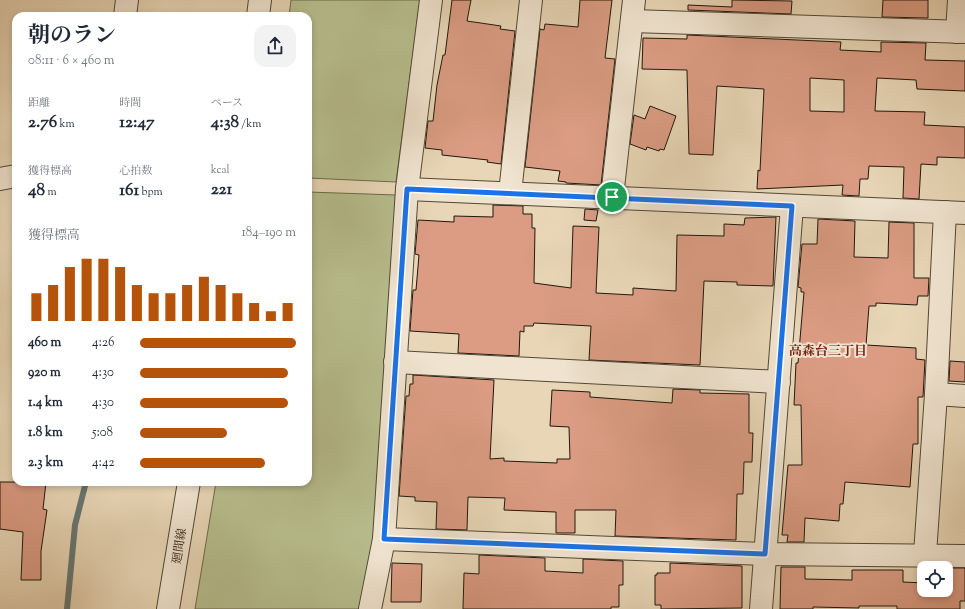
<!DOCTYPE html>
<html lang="ja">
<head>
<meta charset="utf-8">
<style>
  :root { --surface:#fff; --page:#f2f2f3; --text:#1f2937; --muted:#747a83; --accent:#b45309 }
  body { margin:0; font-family:"Sorts Mill Goudy","Noto Serif JP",serif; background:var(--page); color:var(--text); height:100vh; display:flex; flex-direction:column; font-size:15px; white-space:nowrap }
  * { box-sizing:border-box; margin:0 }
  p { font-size:13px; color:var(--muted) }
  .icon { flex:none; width:22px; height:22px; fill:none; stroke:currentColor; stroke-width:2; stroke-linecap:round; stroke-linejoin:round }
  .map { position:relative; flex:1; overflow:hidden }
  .side { position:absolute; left:12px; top:12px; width:300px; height:474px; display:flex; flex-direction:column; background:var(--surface); border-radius:12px; box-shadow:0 2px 6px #0003 }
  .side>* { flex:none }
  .fabs { position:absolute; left:917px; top:561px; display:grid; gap:8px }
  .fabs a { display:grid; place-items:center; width:36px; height:36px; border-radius:8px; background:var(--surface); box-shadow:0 2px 6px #0003; font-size:20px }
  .pin { position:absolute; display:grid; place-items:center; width:34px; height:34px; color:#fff; margin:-17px; border:2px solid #fff; border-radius:50%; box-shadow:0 1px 4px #0007 }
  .round { display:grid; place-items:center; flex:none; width:42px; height:42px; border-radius:12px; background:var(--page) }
  .headline { display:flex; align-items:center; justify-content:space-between; height:68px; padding:0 16px }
  h1 { font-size:22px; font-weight:700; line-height:30px }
  .metrics { display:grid; grid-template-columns:repeat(3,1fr); gap:6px; height:68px; padding:4px 16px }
  .metrics div { display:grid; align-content:center }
  .metrics b { font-size:17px; font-weight:700 }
  .metrics small { font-size:11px; font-weight:400 }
  .metrics p { font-size:11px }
  .chart { height:112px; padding:8px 16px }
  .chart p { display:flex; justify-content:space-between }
  .chart svg { width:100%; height:72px; margin-top:4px; stroke:var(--accent); stroke-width:6 }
  ul { padding:0 16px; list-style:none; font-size:13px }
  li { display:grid; grid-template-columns:64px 48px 1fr; align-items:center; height:30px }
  li i { height:10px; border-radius:5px; background:var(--accent) }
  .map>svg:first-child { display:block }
</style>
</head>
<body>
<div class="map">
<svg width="965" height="609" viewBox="0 0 965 609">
  <rect width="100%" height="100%" fill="#e8d6b6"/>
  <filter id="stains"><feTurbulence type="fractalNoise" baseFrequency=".005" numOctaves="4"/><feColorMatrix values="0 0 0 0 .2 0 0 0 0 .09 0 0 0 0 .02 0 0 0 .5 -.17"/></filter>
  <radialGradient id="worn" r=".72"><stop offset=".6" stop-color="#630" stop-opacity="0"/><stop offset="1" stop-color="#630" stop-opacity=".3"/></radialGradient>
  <g fill="#b7bd8d" stroke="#6c6a4c">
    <polygon points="291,0 420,0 396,182 308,178 308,16 289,16"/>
    <polygon points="308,192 396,195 374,542 360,609 195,609 216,482 308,482"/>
  </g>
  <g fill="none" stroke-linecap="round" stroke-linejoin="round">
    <polyline stroke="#697773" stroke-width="6" points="67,609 75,525 86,482"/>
  </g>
  <g fill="#db9c83" stroke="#20180c" fill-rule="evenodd">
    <polygon points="452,0 471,0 467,21 501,26 500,29 515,31 501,164 487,162 488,160 442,155 442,150 425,148 428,121 433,121 437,85 443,55 445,55"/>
    <polygon points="580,0 612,0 605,58 615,59 601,185 566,183 566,182 558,181 560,171 525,167 540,29 544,30 545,24 578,27"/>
    <polygon points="732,0 792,1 791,14 688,10 688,5 732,7"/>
    <polygon points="883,0 928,0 928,18 882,17"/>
    <path d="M687,35L841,42L840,50L881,52V42L926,43L925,60L965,61V91L917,89L916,80L877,78L875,111L925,112L924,125L965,127V158L937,157V165L921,164L919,199L903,198L904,167L869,166L868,179H860L859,196L842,195L843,185L757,189L758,170L760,171L764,89L717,86L713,155L689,154L687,70L642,69L643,38L687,39ZM810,78L844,80V112L810,111Z"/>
    <polygon points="650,106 676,116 664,150 660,149 659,151 647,147 646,150 630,144 634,115 645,119"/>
    <polygon points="493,205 523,206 523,214 532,214 532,228 535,228 534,283 571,288 573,226 599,227 596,293 633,295 633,288 676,291 677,235 724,236 724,224 744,225 745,218 776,217 773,286 737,285 737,282 704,281 700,365 589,360 591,326 534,323 533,326 524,326 524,332 520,331 519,356 458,353 459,334 410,331 413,290 416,290 419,255 415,254 418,220 454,222 454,216 493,217"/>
    <polygon points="585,209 598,210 596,221 584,220"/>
    <polygon points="818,219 855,221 854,257 888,258 889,222 914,223 914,278 929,278 928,296 918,296 917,305 876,303 876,306 869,306 866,345 916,348 916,359 925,360 923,397 918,397 918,444 913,444 910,487 845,482 843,504 840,504 839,521 805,518 804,542 787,542 788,535 782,535 788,465 802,465 801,405 794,405 796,363 798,363 804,292 801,292 801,288 798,287 802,244 817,244"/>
    <polygon points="950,361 965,362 965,382 949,381"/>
    <polygon points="413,375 494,380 490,459 504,458 504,461 557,463 557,459 570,459 569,427 550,426 552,390 590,392 590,397 672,403 673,389 700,390 700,393 749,394 749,433 753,433 752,462 744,462 743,494 737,494 736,540 615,536 616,510 575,510 575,533 556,533 556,512 504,510 505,498 468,497 467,530 436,529 437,502 415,501 415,497 399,496 406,396 409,396 410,384 413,384"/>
    <polygon points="0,482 46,482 43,509 47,510 41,551 41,580 21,580 23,532 0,529"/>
    <polygon points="479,555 545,558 545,571 583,573 583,559 623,561 623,585 619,585 619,607 611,607 611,609 463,609 464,573 479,574"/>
    <polygon points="392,563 422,564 421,602 391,602"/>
    <polygon points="670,563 742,566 742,608 661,609 661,605 655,605 655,575 657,575 657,573 670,573"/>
    <polygon points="781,567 805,567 805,579 852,580 852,570 903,570 903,582 924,583 924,590 946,590 946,584 949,584 949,568 965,568 965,601 960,601 960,609 897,609 897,606 859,606 859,608 813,607 813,609 780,609"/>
  </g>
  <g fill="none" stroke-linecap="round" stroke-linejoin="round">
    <g stroke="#524836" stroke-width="24">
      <g id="minor">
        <polyline points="125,16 127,0"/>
        <polyline points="258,16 260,0"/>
        <polyline points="632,21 965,32"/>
        <polyline points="957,32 959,0"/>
        <polyline points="0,179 16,176"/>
        <polyline points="407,189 965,213"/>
        <polyline points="510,193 531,0"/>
        <polyline points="612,197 634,0"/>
        <polyline points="395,362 779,382"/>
        <polyline points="936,394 965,396"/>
        <polyline points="384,539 765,554 965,556"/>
        <polyline points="925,554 936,394 945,212"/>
        <polyline points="168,609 189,482"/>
        <polyline points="370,609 384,539 407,189 431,0"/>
        <polyline points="761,609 792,206"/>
      </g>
    </g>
    <use href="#minor" stroke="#f0e4d0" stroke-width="22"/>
  </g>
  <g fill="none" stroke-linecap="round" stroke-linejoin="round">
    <g stroke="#fff" stroke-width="8">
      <polygon id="route" points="407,189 792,206 765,554 384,539"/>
    </g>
    <use href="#route" stroke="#1a73e8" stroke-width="5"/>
  </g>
  <g text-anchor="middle" stroke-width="4" stroke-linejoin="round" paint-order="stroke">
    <g font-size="12" fill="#20180c" stroke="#f0e4d0">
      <text transform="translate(179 546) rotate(-81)" y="4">廻間線</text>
    </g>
    <g font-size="13" font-weight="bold" fill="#7a1f14" stroke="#f0e4d0">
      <text x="828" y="355">高森台三丁目</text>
    </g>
  </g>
  <rect width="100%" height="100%" filter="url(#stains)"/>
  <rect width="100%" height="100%" fill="url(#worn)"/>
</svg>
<div class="fabs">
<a><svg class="icon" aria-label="locate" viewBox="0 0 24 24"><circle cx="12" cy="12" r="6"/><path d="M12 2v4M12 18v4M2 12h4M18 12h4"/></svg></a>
</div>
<div class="pin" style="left:612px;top:197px;background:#1e9e55"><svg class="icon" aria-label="arrive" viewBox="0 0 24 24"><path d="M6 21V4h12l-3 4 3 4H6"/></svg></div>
<section class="side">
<div class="headline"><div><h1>朝のラン</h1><p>08:11 · 6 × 460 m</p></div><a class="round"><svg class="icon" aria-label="share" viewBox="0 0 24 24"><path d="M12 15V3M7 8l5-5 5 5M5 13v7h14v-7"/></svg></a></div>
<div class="metrics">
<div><p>距離</p><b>2.76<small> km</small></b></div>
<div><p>時間</p><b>12:47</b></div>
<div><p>ペース</p><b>4:38<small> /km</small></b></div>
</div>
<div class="metrics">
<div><p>獲得標高</p><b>48<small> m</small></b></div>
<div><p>心拍数</p><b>161<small> bpm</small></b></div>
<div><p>kcal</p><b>221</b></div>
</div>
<div class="chart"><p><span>獲得標高</span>184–190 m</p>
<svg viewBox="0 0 160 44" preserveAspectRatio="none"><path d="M5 44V27M15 44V22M25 44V11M35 44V6M45 44V6M55 44V11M65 44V22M75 44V27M85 44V27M95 44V22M105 44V17M115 44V22M125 44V27M135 44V33M145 44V38M155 44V33"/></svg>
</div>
<ul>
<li><b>460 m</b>4:26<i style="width:100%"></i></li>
<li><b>920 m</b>4:30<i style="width:95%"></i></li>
<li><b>1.4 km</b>4:30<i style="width:95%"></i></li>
<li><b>1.8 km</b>5:08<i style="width:56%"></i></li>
<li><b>2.3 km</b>4:42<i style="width:80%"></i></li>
</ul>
</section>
</div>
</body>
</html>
